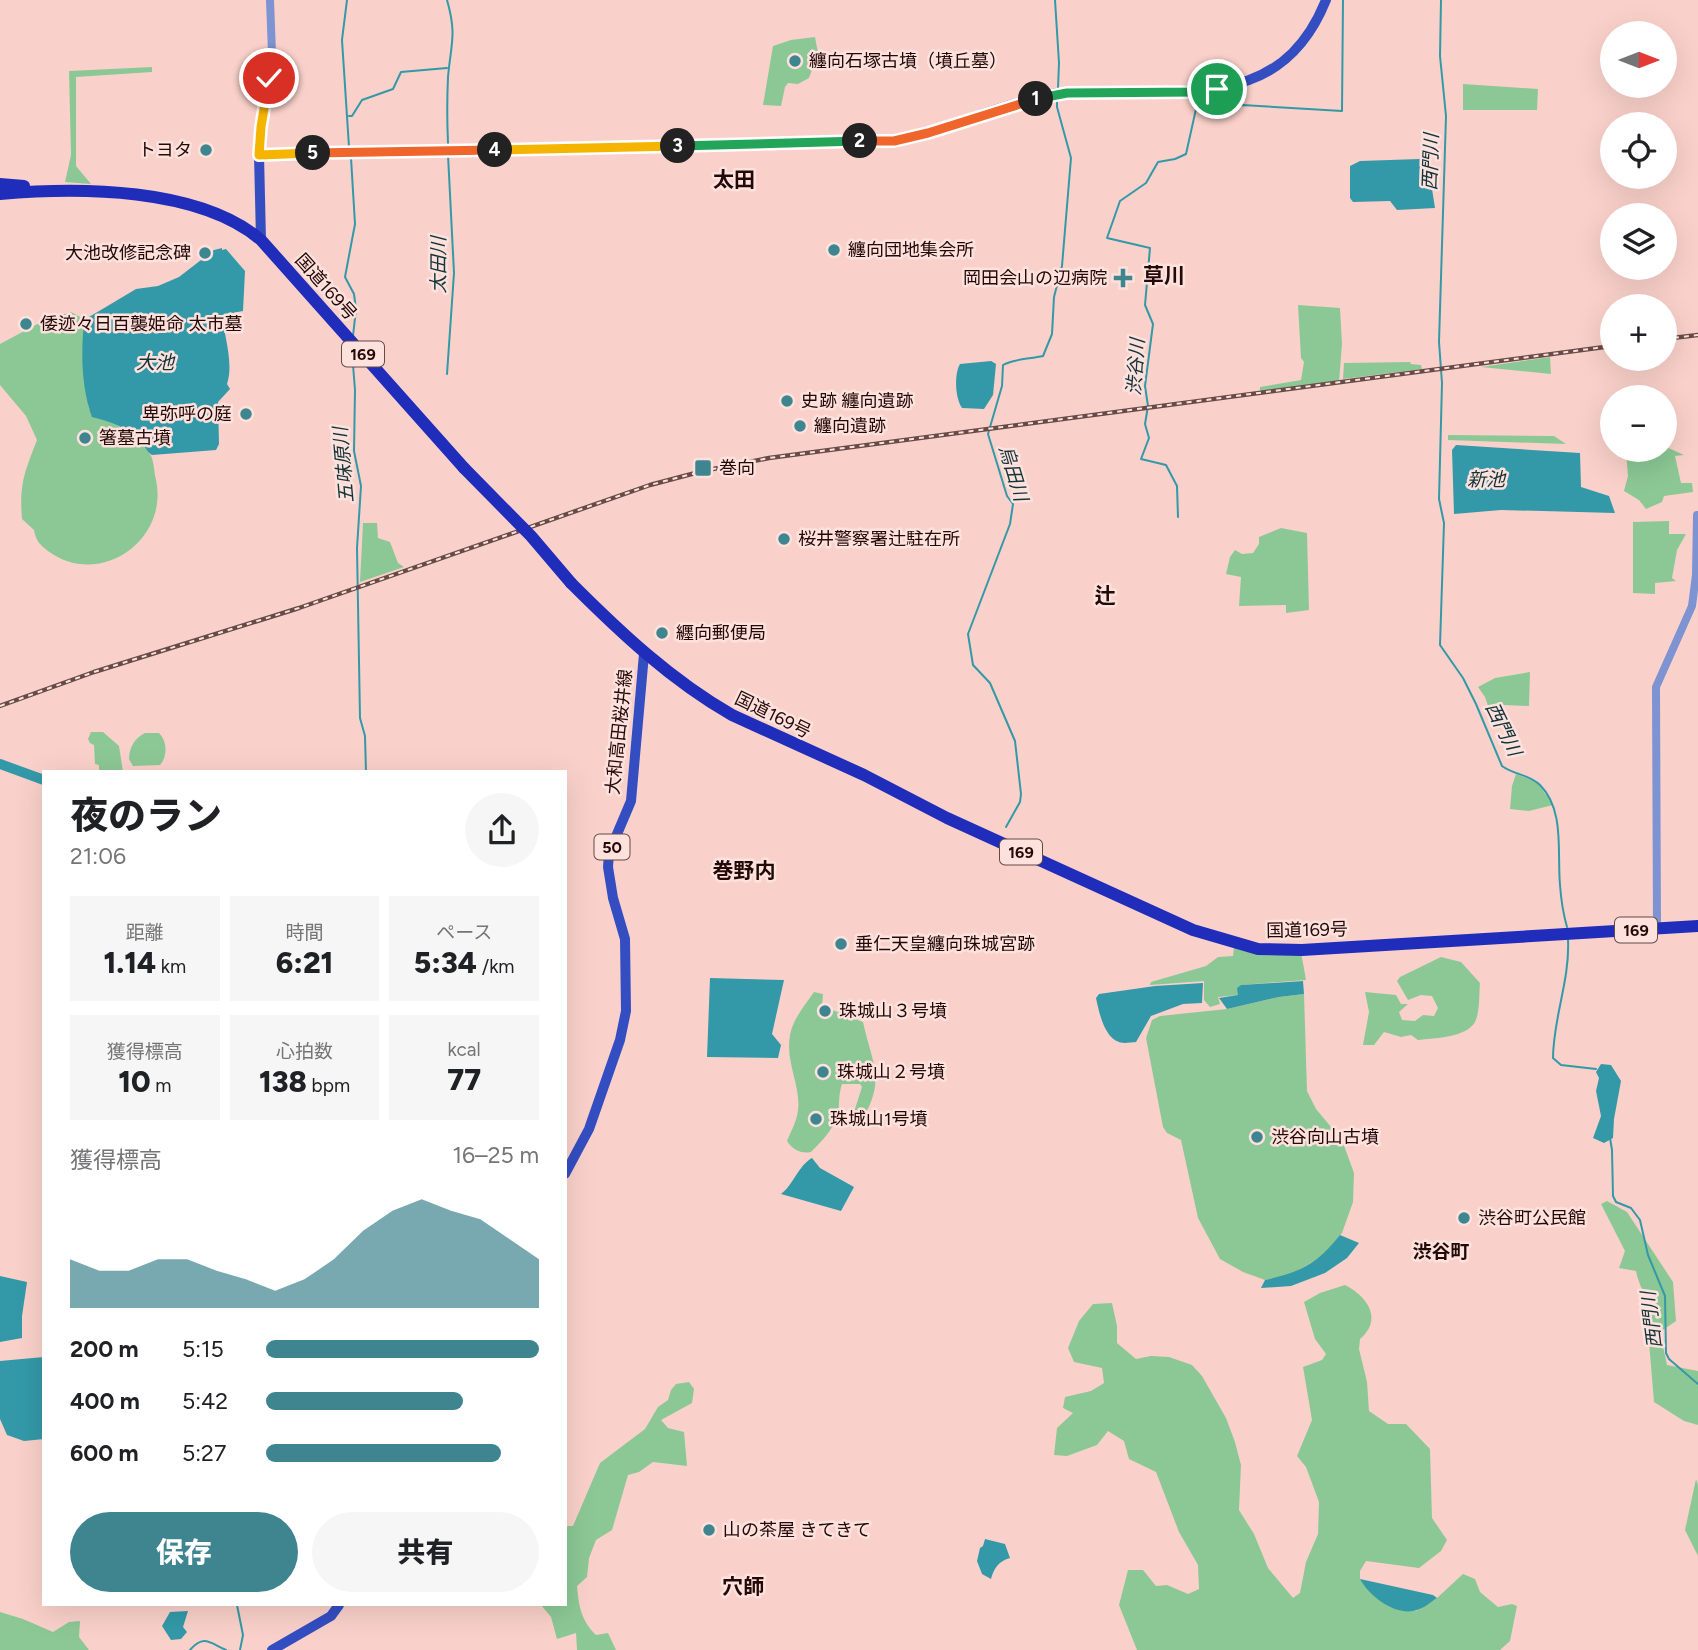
<!DOCTYPE html>
<html lang="ja">
<head>
<meta charset="utf-8">
<style>
  :root { --surface:#fff; --page:#f6f6f6; --text:#202124; --muted:#757577; --accent:#3f8590 }
  body { margin:0; font-family:Figtree,"Noto Sans JP",sans-serif; background:var(--page); color:var(--text); height:100vh; display:flex; flex-direction:column; font-size:26px; white-space:nowrap }
  * { box-sizing:border-box; margin:0 }
  p { font-size:23px; color:var(--muted) }
  .icon { flex:none; width:38px; height:38px; fill:none; stroke:currentColor; stroke-width:2; stroke-linecap:round; stroke-linejoin:round }
  .map { position:relative; flex:1; overflow:hidden }
  .details { position:absolute; left:42px; top:770px; width:525px; height:836px; display:flex; flex-direction:column; background:var(--surface); border-radius:0px; box-shadow:0 7px 28px #0002 }
  .details>* { flex:none }
  .needle { width:46px; rotate:90deg }
  .tools { position:absolute; left:1600px; top:21px; display:grid; gap:14px }
  .tools a { display:grid; place-items:center; width:77px; height:77px; border-radius:50%; background:var(--surface); box-shadow:0 7px 28px #0002; font-size:35px }
  .pin { position:absolute; display:grid; place-items:center; width:60px; height:60px; color:#fff; margin:-30px; border:4px solid #fff; border-radius:50%; box-shadow:0 2px 7px #0007 }
  .km { position:absolute; width:35px; height:35px; margin:-18px; border-radius:50%; background:#222; color:#fff; font-size:19px; line-height:35px; text-align:center }
  .round { display:grid; place-items:center; flex:none; width:74px; height:74px; border-radius:37px; background:var(--page) }
  .summary { display:flex; align-items:center; justify-content:space-between; height:119px; padding:0 28px }
  h1 { font-size:38px; font-weight:800; line-height:52px }
  .figures { display:grid; grid-template-columns:repeat(3,1fr); gap:10px; height:119px; padding:7px 28px }
  .figures div { display:grid; align-content:center; border-radius:0px; background:var(--page); text-align:center }
  .figures b { font-size:30px; font-weight:800 }
  .figures small { font-size:19px; font-weight:400 }
  .figures p { font-size:19px }
  .chart { height:196px; padding:14px 28px }
  .chart p { display:flex; justify-content:space-between }
  .chart svg { width:100%; height:126px; margin-top:7px; fill:var(--accent); opacity:.7 }
  .cta { display:flex; gap:14px; margin-top:auto; padding:14px 28px }
  .cta a { flex:1; height:80px; border-radius:42px; background:var(--accent); color:#fff; font-size:28px; font-weight:800; line-height:80px; text-align:center }
  .cta a+a { background:var(--page); color:var(--text) }
  ul { padding:0 28px; list-style:none; font-size:23px }
  li { display:grid; grid-template-columns:112px 84px 1fr; align-items:center; height:52px }
  li i { height:18px; border-radius:9px; background:var(--accent) }
  .map>svg:first-child { display:block }
</style>
</head>
<body>
<div class="map">
<svg width="1698" height="1650" viewBox="0 0 1698 1650">
  <rect width="100%" height="100%" fill="#fad1ca"/>
  <g fill="#8cc895">
    <polygon points="815,37 818,53 809,78 798,84 788,83 785,87 781,106 763,105 773,46 791,40"/>
    <polygon points="152,67 152,72 76,77 76,166 91,184 65,182 71,155 69,71"/>
    <polygon points="1463,84 1538,89 1537,110 1463,110"/>
    <polygon points="1298,305 1340,308 1342,344 1339,382 1260,392 1260,387 1301,380 1304,362 1301,358"/>
    <path d="M71,312L82,318L89,409C108,421 138,434 150,454C154,460 154,472 156,480C169,541 99,589 48,551C40,545 36,541 34,530L22,519C19,484 25,471 37,440L26,416L0,385V344L43,321Z"/>
    <polygon points="1550,357 1551,374 1481,367"/>
    <polygon points="1410,362 1411,364 1421,365 1422,369 1343,379 1344,363"/>
    <polygon points="1448,435 1554,436 1566,444 1448,440"/>
    <polygon points="1664,446 1684,455 1675,456 1681,483 1692,483 1693,492 1664,496 1662,502 1646,509 1639,500 1624,491 1628,476 1626,452 1633,450 1664,450"/>
    <polygon points="1669,521 1669,534 1686,534 1677,550 1672,578 1676,581 1655,583 1655,594 1633,593 1633,522"/>
    <polygon points="363,523 377,523 378,538 390,542 398,563 404,567 360,582"/>
    <polygon points="1281,528 1307,533 1309,610 1286,613 1286,605 1239,606 1241,577 1226,574 1230,557 1235,550 1242,554 1253,553 1259,544 1259,537"/>
    <polygon points="1530,672 1529,706 1505,705 1490,711 1485,697 1478,687 1495,678"/>
    <polygon points="91,732 103,732 119,746 123,772 99,772 99,765 95,764 94,745 90,743 88,739"/>
    <path d="M145,733H159C167,741 168,756 160,765L133,766L129,759C129,747 135,738 145,733Z"/>
    <polygon points="1516,774 1537,782 1553,805 1529,811 1510,809 1512,786"/>
    <polygon points="1234,947 1301,952 1306,980 1241,985 1238,995 1218,997 1220,1004 1210,1007 1204,1000 1204,981 1150,985 1151,982 1206,966 1218,957 1233,956"/>
    <path d="M1441,957L1461,962L1480,983C1479,994 1480,1012 1475,1022C1466,1038 1434,1038 1418,1040L1411,1035L1401,1037L1384,1032L1374,1045H1363L1369,1012L1365,992L1396,995L1401,1004H1408L1399,1012L1402,1020L1415,1021L1423,1015L1434,1016L1438,1008L1432,996L1421,995L1408,1000L1397,981L1400,977Z"/>
    <path d="M814,992L823,994L822,1006L863,1022C871,1060 886,1079 864,1116L854,1112L862,1087L860,1084H842C838,1096 840,1102 838,1113C834,1129 822,1141 811,1152C801,1154 793,1150 787,1141C791,1131 797,1121 798,1110C801,1085 785,1062 790,1035C793,1019 805,1005 814,992Z"/>
    <polygon points="1304,994 1307,1091 1316,1109 1342,1140 1354,1173 1353,1202 1342,1233 1324,1255 1292,1274 1265,1280 1243,1272 1220,1259 1198,1218 1181,1140 1167,1133 1163,1127 1146,1038 1152,1020 1160,1016 1227,1009 1279,997"/>
    <path d="M1607,1201L1627,1212L1673,1282L1676,1321L1660,1332L1667,1365L1698,1371V1425L1684,1421L1654,1402L1649,1342L1643,1329L1645,1324L1649,1322C1652,1304 1639,1288 1636,1271L1619,1268L1625,1251L1601,1204Z"/>
    <path d="M1345,1285C1368,1297 1383,1319 1360,1339L1359,1349L1367,1382L1369,1411L1388,1424H1406L1430,1449L1432,1518L1447,1540L1441,1551L1419,1568L1366,1561L1360,1571V1579L1416,1611L1437,1598L1463,1574L1475,1579L1480,1592L1498,1607L1512,1604L1517,1606L1510,1641L1500,1650H1137L1119,1605L1128,1570H1143L1156,1586L1167,1585L1188,1594L1199,1589L1198,1565L1179,1532L1156,1472L1129,1459L1124,1441L1108,1431L1097,1445L1067,1456L1054,1455L1057,1428L1073,1413L1063,1408L1065,1397L1091,1391L1104,1383L1102,1368L1074,1362L1068,1348L1079,1321L1093,1304L1112,1303L1117,1326V1343L1136,1359L1151,1356L1169,1357L1192,1365L1202,1376L1226,1418L1235,1442L1241,1465L1239,1510L1254,1534L1268,1568L1293,1598L1300,1593L1306,1562L1318,1534L1319,1502L1306,1467L1297,1456L1312,1420L1303,1367L1322,1360L1326,1354L1315,1339L1304,1302L1320,1293Z"/>
    <path d="M689,1382L694,1389L692,1403L661,1420L668,1428L684,1432L687,1466L653,1462L639,1472L628,1475L612,1530L596,1540L589,1558L587,1577L577,1586C579,1607 581,1620 596,1635L608,1633L616,1650H577L576,1633L557,1639L551,1617L541,1605H565V1526H573L600,1463L645,1429L658,1407L668,1400L671,1390L676,1384Z"/>
    <polygon points="1696,1479 1698,1485 1698,1556 1685,1530"/>
    <polygon points="0,1612 23,1619 53,1632 69,1622 80,1621 79,1637 89,1650 0,1650"/>
  </g>
  <g fill="#3399a8">
    <polygon points="1427,157 1435,208 1397,210 1390,201 1353,202 1350,198 1350,166 1360,161 1419,159"/>
    <path d="M222,248V250L226,249L245,271L243,311L222,315C224,335 234,363 227,384L230,389L218,402L219,444L216,450L152,455C146,451 146,447 141,442C128,428 110,421 92,417C81,386 81,353 84,320L136,289L158,286L179,277L214,250Z"/>
    <path d="M991,361L996,364L993,395L984,409L962,408C955,398 954,374 960,364Z"/>
    <polygon points="1456,445 1580,453 1581,487 1609,496 1615,513 1501,510 1454,514 1452,450"/>
    <polygon points="710,978 784,980 772,1034 781,1045 778,1058 707,1057"/>
    <polygon points="1303,981 1304,994 1279,997 1227,1009 1219,998 1238,995 1237,988 1241,985"/>
    <path d="M1203,983L1202,1003L1183,1004L1151,1016L1136,1042C1132,1042 1123,1044 1119,1042C1104,1037 1099,1012 1096,998L1099,994L1155,986Z"/>
    <polygon points="1601,1064 1611,1065 1621,1081 1614,1119 1613,1138 1604,1143 1593,1138 1601,1116 1596,1091 1599,1078 1596,1072"/>
    <path d="M812,1158L820,1168L854,1187L841,1211L781,1194C794,1184 798,1166 812,1158Z"/>
    <path d="M1340,1235L1359,1243L1347,1258L1325,1273L1291,1286L1261,1288L1265,1280C1301,1272 1317,1264 1340,1235Z"/>
    <polygon points="0,1276 27,1282 22,1316 22,1338 0,1342"/>
    <polygon points="44,1357 44,1439 24,1441 7,1435 0,1419 0,1361"/>
    <path d="M985,1539L1005,1544L1010,1558C999,1561 994,1568 991,1579L982,1574L977,1561L980,1548L983,1546Z"/>
    <path d="M1360,1579L1433,1595L1437,1598C1431,1602 1424,1608 1417,1610C1396,1617 1369,1596 1360,1579Z"/>
    <polygon points="188,1611 183,1627 187,1632 181,1639 171,1640 162,1626 170,1612"/>
  </g>
  <g fill="none" stroke-linecap="round" stroke-linejoin="round">
    <g stroke="#3399a8" stroke-width="2">
      <polyline points="347,0 342,40 349,147"/>
      <path d="M447,0C457,35 451,43 448,77C447,99 447,121 448,143"/>
      <polyline points="1055,0 1059,63 1058,88"/>
      <path d="M1441,0L1440,56L1446,116L1439,342L1442,383L1439,499L1444,523L1440,645L1463,678L1476,704L1502,766C1514,775 1529,774 1540,785C1565,810 1557,852 1560,885C1561,899 1563,913 1567,927"/>
      <polyline points="349,116 352,116 362,100 393,89 401,72 447,68"/>
      <polyline points="351,158 355,224 345,277 354,294 356,309 353,336"/>
      <polyline points="352,352 355,390 354,451 361,486 357,548 360,718 365,736 366,772"/>
      <polyline points="447,374 454,273 448,155"/>
      <polyline points="1178,517 1177,486 1166,465 1141,459 1149,438 1145,424 1148,406 1145,386 1153,324 1145,305 1150,248 1107,238 1120,201 1146,183 1158,162 1175,159 1186,154 1196,109 1242,105 1342,111 1343,0"/>
      <path d="M1006,827L1020,802L1021,794L1015,741L990,683L973,665L968,634L1010,524L1013,504L1007,496L988,434L1002,386L1003,365C1013,359 1030,359 1043,356L1052,334L1054,297L1062,266L1071,158L1057,107V100"/>
      <path d="M1568,940C1570,980 1553,1019 1553,1058L1561,1065L1596,1069"/>
      <polyline points="1610,1138 1612,1150 1613,1196 1616,1202 1631,1208 1640,1220 1648,1255 1665,1296 1666,1353 1669,1359 1698,1384"/>
      <polyline points="237,1605 243,1635 240,1650"/>
      <path d="M190,1650C204,1634 210,1643 226,1650"/>
    </g>
    <polyline stroke="#3399a8" stroke-width="10" points="0,764 44,780"/>
    <g stroke="#7d93d2" stroke-width="8">
      <polyline points="259,155 261,127 272,53 270,0"/>
      <polyline points="1657,929 1656,687 1692,606 1696,575 1697,515"/>
    </g>
    <g stroke="#344ec2" stroke-width="10">
      <path d="M261,240L259,155L894,140C948,129 998,105 1052,94C1068,91 1084,92 1100,92C1194,89 1283,107 1326,0"/>
      <polyline points="565,1174 589,1129 620,1040 626,1011 625,939 613,898 608,867 609,853 631,801 644,654"/>
      <polyline points="272,1650 331,1616 339,1605"/>
    </g>
    <g stroke="#202cba" stroke-width="12">
      <polyline points="0,184 24,186"/>
      <path d="M0,194C78,187 199,187 261,240L464,468"/>
      <path d="M571,583C621,633 671,680 732,715L864,775L947,818L1193,930L1258,949L1302,950L1698,926"/>
    </g>
    <g stroke="#684b47" stroke-width="4.5">
      <g id="rail">
        <polyline points="1664,339 1698,335"/>
        <polyline points="0,706 94,672 299,608 650,485 703,471 769,458 1612,346"/>
      </g>
    </g>
    <use href="#rail" stroke="#fde1dd" stroke-width="2" stroke-dasharray="5" stroke-linecap="butt"/>
    <polyline stroke="#202cba" stroke-width="12" points="464,468 531,536 571,583"/>
  </g>
  <g fill="none" stroke-linecap="round" stroke-linejoin="round">
    <g stroke="#fff" stroke-width="14">
      <polyline id="split-1" points="1036,99 1067,93 1198,92 1217,89"/>
    </g>
    <g stroke="#fff" stroke-width="14">
      <polyline id="split-2" points="860,141 894,141 928,133 1036,99"/>
    </g>
    <g stroke="#fff" stroke-width="14">
      <polyline id="split-3" points="678,146 860,141"/>
    </g>
    <g stroke="#fff" stroke-width="14">
      <polyline id="split-4" points="495,150 678,146"/>
    </g>
    <g stroke="#fff" stroke-width="14">
      <polyline id="split-5" points="313,153 495,150"/>
    </g>
    <g stroke="#fff" stroke-width="14">
      <polyline id="split-6" points="269,78 261,127 259,155 313,153"/>
    </g>
    <use href="#split-1" stroke="#22a559" stroke-width="9"/>
    <use href="#split-2" stroke="#f0652b" stroke-width="9"/>
    <use href="#split-3" stroke="#22a559" stroke-width="9"/>
    <use href="#split-4" stroke="#f5b400" stroke-width="9"/>
    <use href="#split-5" stroke="#f0652b" stroke-width="9"/>
    <use href="#split-6" stroke="#f5b400" stroke-width="9"/>
  </g>
  <g fill="#3f8590" stroke="#fde1dd" stroke-width="2.5">
    <circle cx="795" cy="61" r="7"/>
    <circle cx="206" cy="150" r="7"/>
    <circle cx="834" cy="250" r="7"/>
    <circle cx="205" cy="253" r="7"/>
    <path d="M1119.5 267.5h7v7h7v7h-7v7h-7v-7h-7v-7h7z"/>
    <circle cx="26" cy="324" r="7"/>
    <circle cx="787" cy="401" r="7"/>
    <circle cx="246" cy="414" r="7"/>
    <circle cx="800" cy="426" r="7"/>
    <circle cx="85" cy="438" r="7"/>
    <rect x="694" y="459" width="18" height="18" rx="3.5"/>
    <circle cx="784" cy="539" r="7"/>
    <circle cx="662" cy="633" r="7"/>
    <circle cx="841" cy="944" r="7"/>
    <circle cx="825" cy="1011" r="7"/>
    <circle cx="823" cy="1072" r="7"/>
    <circle cx="816" cy="1119" r="7"/>
    <circle cx="1257" cy="1137" r="7"/>
    <circle cx="1464" cy="1218" r="7"/>
    <circle cx="709" cy="1530" r="7"/>
  </g>
  <g text-anchor="middle" stroke-width="5" stroke-linejoin="round" paint-order="stroke">
    <g fill="#fde1dd" stroke="#634a48" stroke-width="2">
      <rect x="342" y="341.5" width="42" height="25" rx="5"/>
      <rect x="594.5" y="834.5" width="35" height="25" rx="5"/>
      <rect x="1000" y="839.5" width="42" height="25" rx="5"/>
      <rect x="1615" y="917.5" width="42" height="25" rx="5"/>
    </g>
    <g font-size="16" font-weight="bold" fill="#210a08">
      <text x="363" y="360">169</text>
      <text x="612" y="853">50</text>
      <text x="1021" y="858">169</text>
      <text x="1636" y="936">169</text>
    </g>
    <g font-size="18" fill="#210a08" stroke="#fde1dd" text-anchor="start">
      <text x="809" y="67">纏向石塚古墳（墳丘墓）</text>
      <text x="192" y="156" text-anchor="end">トヨタ</text>
      <text x="848" y="256">纏向団地集会所</text>
      <text x="191" y="259" text-anchor="end">大池改修記念碑</text>
      <text x="1107" y="284" text-anchor="end">岡田会山の辺病院</text>
      <text x="40" y="330">倭迹々日百襲姫命 太市墓</text>
      <text x="801" y="407">史跡 纏向遺跡</text>
      <text x="232" y="420" text-anchor="end">卑弥呼の庭</text>
      <text x="814" y="432">纏向遺跡</text>
      <text x="99" y="444">箸墓古墳</text>
      <text x="719" y="474">巻向</text>
      <text x="798" y="545">桜井警察署辻駐在所</text>
      <text x="676" y="639">纒向郵便局</text>
      <text x="855" y="950">垂仁天皇纏向珠城宮跡</text>
      <text x="839" y="1017">珠城山３号墳</text>
      <text x="837" y="1078">珠城山２号墳</text>
      <text x="830" y="1125">珠城山1号墳</text>
      <text x="1271" y="1143">渋谷向山古墳</text>
      <text x="1478" y="1224">渋谷町公民館</text>
      <text x="723" y="1536">山の茶屋 きてきて</text>
    </g>
    <g font-size="18" fill="#210a08" stroke="#fde1dd">
      <text transform="translate(326 287) rotate(48)" y="6">国道169号</text>
      <text transform="translate(773 715) rotate(26)" y="6">国道169号</text>
      <text transform="translate(619 732) rotate(-84)" y="6">大和高田桜井線</text>
      <text transform="translate(1307 930) rotate(-1)" y="6">国道169号</text>
    </g>
    <g font-size="19" font-style="italic" fill="#143338" stroke="#fde1dd">
      <text transform="translate(1430 162) rotate(-88)" y="7">西門川</text>
      <text transform="translate(438 265) rotate(-90)" y="7">太田川</text>
      <text x="155" y="369">大池</text>
      <text transform="translate(1135 367) rotate(-86)" y="7">渋谷川</text>
      <text transform="translate(343 465) rotate(-95)" y="7">五味原川</text>
      <text transform="translate(1014 473) rotate(73)" y="7">烏田川</text>
      <text x="1486" y="486">新池</text>
      <text transform="translate(1504 729) rotate(64)" y="7">西門川</text>
      <text transform="translate(1651 1320) rotate(-97)" y="7">西門川</text>
    </g>
    <g font-size="19" font-weight="bold" fill="#210a08" stroke="#fde1dd">
      <text x="1441" y="1258">渋谷町</text>
    </g>
    <g font-size="21" font-weight="bold" fill="#210a08" stroke="#fde1dd">
      <text x="734" y="187">太田</text>
      <text x="1164" y="283">草川</text>
      <text x="1105" y="603">辻</text>
      <text x="744" y="878">巻野内</text>
      <text x="743" y="1594">穴師</text>
    </g>
  </g>
</svg>
<div class="tools">
<a><svg class="needle" viewBox="-14 -14 28 28"><path d="M0-13l5 13h-10z" fill="#e53935"/><path d="M0 13l5-13h-10z" fill="#757577"/></svg></a>
<a><svg class="icon" aria-label="locate" viewBox="0 0 24 24"><circle cx="12" cy="12" r="6"/><path d="M12 2v4M12 18v4M2 12h4M18 12h4"/></svg></a>
<a><svg class="icon" aria-label="layers" viewBox="0 0 24 24"><path d="M12 4l9 5-9 5-9-5zM3 14l9 5 9-5"/></svg></a>
<a>+</a>
<a>−</a>
</div>
<div class="pin" style="left:1217px;top:89px;background:#1e9e55"><svg class="icon" aria-label="arrive" viewBox="0 0 24 24"><path d="M6 21V4h12l-3 4 3 4H6"/></svg></div>
<div class="pin" style="left:269px;top:78px;background:#d93025"><svg class="icon" aria-label="check" viewBox="0 0 24 24"><path d="M5 12l5 5 9-10"/></svg></div>
<b class="km" style="left:1036px;top:99px">1</b>
<b class="km" style="left:860px;top:141px">2</b>
<b class="km" style="left:678px;top:146px">3</b>
<b class="km" style="left:495px;top:150px">4</b>
<b class="km" style="left:313px;top:153px">5</b>
<section class="details">
<div class="summary"><div><h1>夜のラン</h1><p>21:06</p></div><a class="round"><svg class="icon" aria-label="share" viewBox="0 0 24 24"><path d="M12 15V3M7 8l5-5 5 5M5 13v7h14v-7"/></svg></a></div>
<div class="figures">
<div><p>距離</p><b>1.14<small> km</small></b></div>
<div><p>時間</p><b>6:21</b></div>
<div><p>ペース</p><b>5:34<small> /km</small></b></div>
</div>
<div class="figures">
<div><p>獲得標高</p><b>10<small> m</small></b></div>
<div><p>心拍数</p><b>138<small> bpm</small></b></div>
<div><p>kcal</p><b>77</b></div>
</div>
<div class="chart"><p><span>獲得標高</span>16–25 m</p>
<svg viewBox="0 0 160 44" preserveAspectRatio="none"><path d="M0 44V27L10 31L20 31L30 27L40 27L50 31L60 34L70 38L80 34L90 27L100 17L110 10L120 6L130 10L140 13L150 20L160 27V44z"/></svg>
</div>
<ul>
<li><b>200 m</b>5:15<i style="width:100%"></i></li>
<li><b>400 m</b>5:42<i style="width:72%"></i></li>
<li><b>600 m</b>5:27<i style="width:86%"></i></li>
</ul>
<div class="cta"><a>保存</a><a>共有</a></div>
</section>
</div>
</body>
</html>
